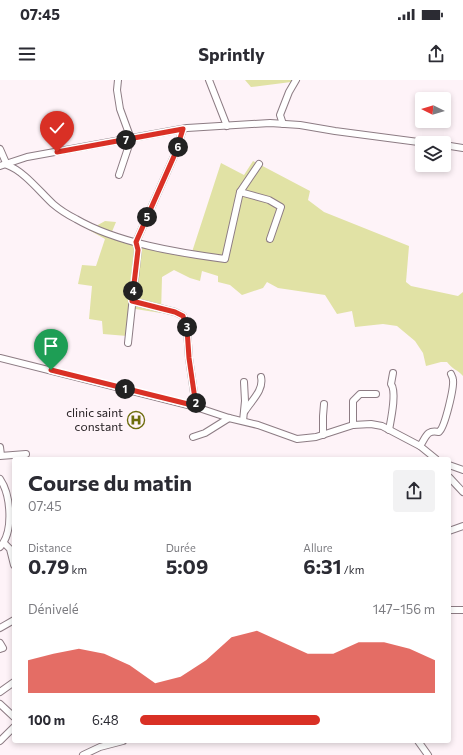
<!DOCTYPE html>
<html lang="fr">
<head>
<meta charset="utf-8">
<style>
  :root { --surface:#fff; --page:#f2f2f3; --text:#2b2b33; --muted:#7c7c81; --accent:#d93025 }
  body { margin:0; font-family:Commissioner,sans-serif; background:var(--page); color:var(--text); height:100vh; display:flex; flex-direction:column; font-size:15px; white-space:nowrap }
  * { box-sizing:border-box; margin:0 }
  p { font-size:13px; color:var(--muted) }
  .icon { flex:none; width:22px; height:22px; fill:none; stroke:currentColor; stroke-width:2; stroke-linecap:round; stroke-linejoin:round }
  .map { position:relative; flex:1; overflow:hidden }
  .drawer { position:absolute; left:12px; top:377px; width:439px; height:286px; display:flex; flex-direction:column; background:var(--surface); border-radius:4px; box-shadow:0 2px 6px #0003 }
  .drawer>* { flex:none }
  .needle { width:26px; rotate:275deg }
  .fabs { position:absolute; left:415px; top:12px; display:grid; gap:8px }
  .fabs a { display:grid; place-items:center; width:36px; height:36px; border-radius:4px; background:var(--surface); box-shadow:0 2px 6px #0003; font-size:20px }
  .pin { position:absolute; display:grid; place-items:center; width:34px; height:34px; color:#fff; margin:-41px -17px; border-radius:50% 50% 50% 0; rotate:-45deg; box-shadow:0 0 4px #0007 }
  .pin .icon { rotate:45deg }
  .km { position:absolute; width:20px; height:20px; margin:-10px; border-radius:50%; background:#222; color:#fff; font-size:11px; line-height:20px; text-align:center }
  .round { display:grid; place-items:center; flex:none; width:42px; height:42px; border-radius:4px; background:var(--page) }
  .overview { display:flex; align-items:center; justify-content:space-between; height:68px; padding:0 16px }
  h1 { font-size:22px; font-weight:700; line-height:30px }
  .figures { display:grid; grid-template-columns:repeat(3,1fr); gap:6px; height:68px; padding:4px 16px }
  .figures div { display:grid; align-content:center }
  .figures b { font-size:20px; font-weight:700 }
  .figures small { font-size:11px; font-weight:400 }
  .figures p { font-size:11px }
  .chart { height:112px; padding:8px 16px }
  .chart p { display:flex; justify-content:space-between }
  .chart svg { width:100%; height:72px; margin-top:4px; fill:var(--accent); opacity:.7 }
  ul { padding:0 16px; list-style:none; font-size:13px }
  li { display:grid; grid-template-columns:64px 48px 1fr; align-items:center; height:30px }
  li i { height:10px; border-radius:5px; background:var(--accent) }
  .status { display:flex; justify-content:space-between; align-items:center; height:28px; padding:0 20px; background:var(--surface); direction:ltr }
  .status svg { height:11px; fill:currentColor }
  header { display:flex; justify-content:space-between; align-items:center; height:52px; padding:0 16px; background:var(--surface); font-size:18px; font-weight:700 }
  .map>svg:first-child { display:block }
</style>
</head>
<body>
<div class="status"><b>07:45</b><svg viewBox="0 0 49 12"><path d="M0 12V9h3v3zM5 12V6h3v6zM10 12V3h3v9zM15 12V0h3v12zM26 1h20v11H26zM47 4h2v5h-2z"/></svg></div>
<header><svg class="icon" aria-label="menu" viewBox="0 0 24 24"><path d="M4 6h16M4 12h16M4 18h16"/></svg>Sprintly<svg class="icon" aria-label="share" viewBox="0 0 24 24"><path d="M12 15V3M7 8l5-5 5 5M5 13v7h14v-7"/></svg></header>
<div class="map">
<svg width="463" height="675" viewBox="0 0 463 675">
  <rect width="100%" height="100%" fill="#fef3f8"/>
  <g fill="#e1e2a5">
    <polygon points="245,0 293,0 291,2 251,7"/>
    <path d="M253,81L310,111L308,120L324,132L409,166L406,202L411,206L458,216L463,212V296C458,290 452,289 447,282H441L426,286L423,273L415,261L397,246L383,244L355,247L352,231L337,234L325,215L278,208L267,202L263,208L242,215L230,205L218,202V196L202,191L200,201L190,198L174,190L162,197L161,233L129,228L127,256L103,254L102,241L89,239L92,206L78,204L82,185L96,186L105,159L89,150L105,141L116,142L111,154L192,172L221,83L244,95Z"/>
  </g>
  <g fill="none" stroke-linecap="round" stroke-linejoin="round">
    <g stroke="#8d7c84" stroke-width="8">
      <g id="street">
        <polyline points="118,0 117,10 120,29 131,59 119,95"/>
        <polyline points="209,0 227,46"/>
        <polyline points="283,44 280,35 289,12 296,0"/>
        <polyline points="444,65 463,68"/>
        <path d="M0,69L7,85C24,91 40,112 53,124C60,130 68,135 76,139C117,163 179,173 225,179L240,112L259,84"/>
        <polyline points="0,86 27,77 187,48 270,43 300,45 335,51 426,63"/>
        <polyline points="240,112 269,120 281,127 270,159"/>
        <polyline points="132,221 175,232 183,236 187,249 189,278 196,327"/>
        <polyline points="128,263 138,170 136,162 175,74 183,49"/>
        <polyline points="0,278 196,327 229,338 258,345 297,359 316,357 353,345 371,344 382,346 420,366 436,379"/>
        <path d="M245,331C252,320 264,310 261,297"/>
        <polyline points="243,341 245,321 244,302"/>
        <polyline points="353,345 353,321 360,314 376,314"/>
        <path d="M389,350C391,339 397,312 391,304L393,293"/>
        <polyline points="323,355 323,336 324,324"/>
        <polyline points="193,357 205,353 229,338"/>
        <path d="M420,366C426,357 427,349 439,352C445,347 454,308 453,300C453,298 452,296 451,294"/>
        <polyline points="0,367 1,375"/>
        <polyline points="0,376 26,374"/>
        <polyline points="449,385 463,390"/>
        <polyline points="449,397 463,412"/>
        <path d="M0,399C11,415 14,452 0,467"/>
        <polyline points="449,451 463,446"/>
        <polyline points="4,463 10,469 14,485"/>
        <polyline points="449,530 463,530"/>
        <polyline points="0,548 14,540"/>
        <polyline points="0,563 3,568 0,569"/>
        <polyline points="0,612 14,602"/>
        <polyline points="0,624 14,637"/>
        <polyline points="0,661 14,647"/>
        <polyline points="418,661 428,675"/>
        <polyline points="83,675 100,667 123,661"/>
      </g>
    </g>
    <use href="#street" stroke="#fff" stroke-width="6"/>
  </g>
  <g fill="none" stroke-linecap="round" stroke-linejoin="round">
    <g stroke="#fff" stroke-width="8">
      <polyline id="route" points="51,290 196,326 189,278 187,249 183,236 175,232 132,221 138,170 136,162 175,74 183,49 57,72"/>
    </g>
    <use href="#route" stroke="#d93025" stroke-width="5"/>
  </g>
  <defs>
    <g id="hospital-ring" transform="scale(0.9)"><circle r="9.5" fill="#fef3f8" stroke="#6d6c0c" stroke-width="1.5"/><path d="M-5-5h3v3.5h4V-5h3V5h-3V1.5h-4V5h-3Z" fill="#6d6c0c"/></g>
  </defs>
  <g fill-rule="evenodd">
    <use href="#hospital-ring" x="136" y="340"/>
  </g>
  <g text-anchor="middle" stroke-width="3" stroke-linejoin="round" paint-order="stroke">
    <g font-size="12" fill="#262023" stroke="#fef3f8" text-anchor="end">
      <text x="123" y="337">clinic saint<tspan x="123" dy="14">constant</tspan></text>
    </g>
  </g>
</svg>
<div class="fabs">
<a><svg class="needle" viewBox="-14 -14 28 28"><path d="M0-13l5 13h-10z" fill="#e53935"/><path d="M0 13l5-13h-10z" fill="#7c7c81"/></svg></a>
<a><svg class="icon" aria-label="layers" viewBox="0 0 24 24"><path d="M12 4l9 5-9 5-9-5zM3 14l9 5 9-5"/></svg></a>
</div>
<div class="pin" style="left:51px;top:290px;background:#1e9e55"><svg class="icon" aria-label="arrive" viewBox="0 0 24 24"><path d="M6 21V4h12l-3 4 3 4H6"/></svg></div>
<div class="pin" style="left:57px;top:72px;background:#d93025"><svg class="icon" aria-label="check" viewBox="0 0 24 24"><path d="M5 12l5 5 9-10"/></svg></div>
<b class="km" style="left:125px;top:309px">1</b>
<b class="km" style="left:196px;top:323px">2</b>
<b class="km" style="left:187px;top:247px">3</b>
<b class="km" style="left:133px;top:211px">4</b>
<b class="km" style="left:147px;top:137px">5</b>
<b class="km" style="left:178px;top:67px">6</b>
<b class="km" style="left:126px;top:60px">7</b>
<section class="drawer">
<div class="overview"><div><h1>Course du matin</h1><p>07:45</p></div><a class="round"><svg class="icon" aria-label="share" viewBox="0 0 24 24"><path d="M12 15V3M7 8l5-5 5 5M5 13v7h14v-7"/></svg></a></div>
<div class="figures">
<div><p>Distance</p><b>0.79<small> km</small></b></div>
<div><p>Durée</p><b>5:09</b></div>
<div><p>Allure</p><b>6:31<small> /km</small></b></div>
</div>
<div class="chart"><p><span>Dénivelé</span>147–156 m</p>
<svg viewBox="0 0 160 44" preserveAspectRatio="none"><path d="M0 44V24L10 20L20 17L30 20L40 27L50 38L60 34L70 24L80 10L90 6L100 13L110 20L120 20L130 13L140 13L150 17L160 24V44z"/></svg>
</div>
<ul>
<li><b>100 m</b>6:48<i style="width:61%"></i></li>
</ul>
</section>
</div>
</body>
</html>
